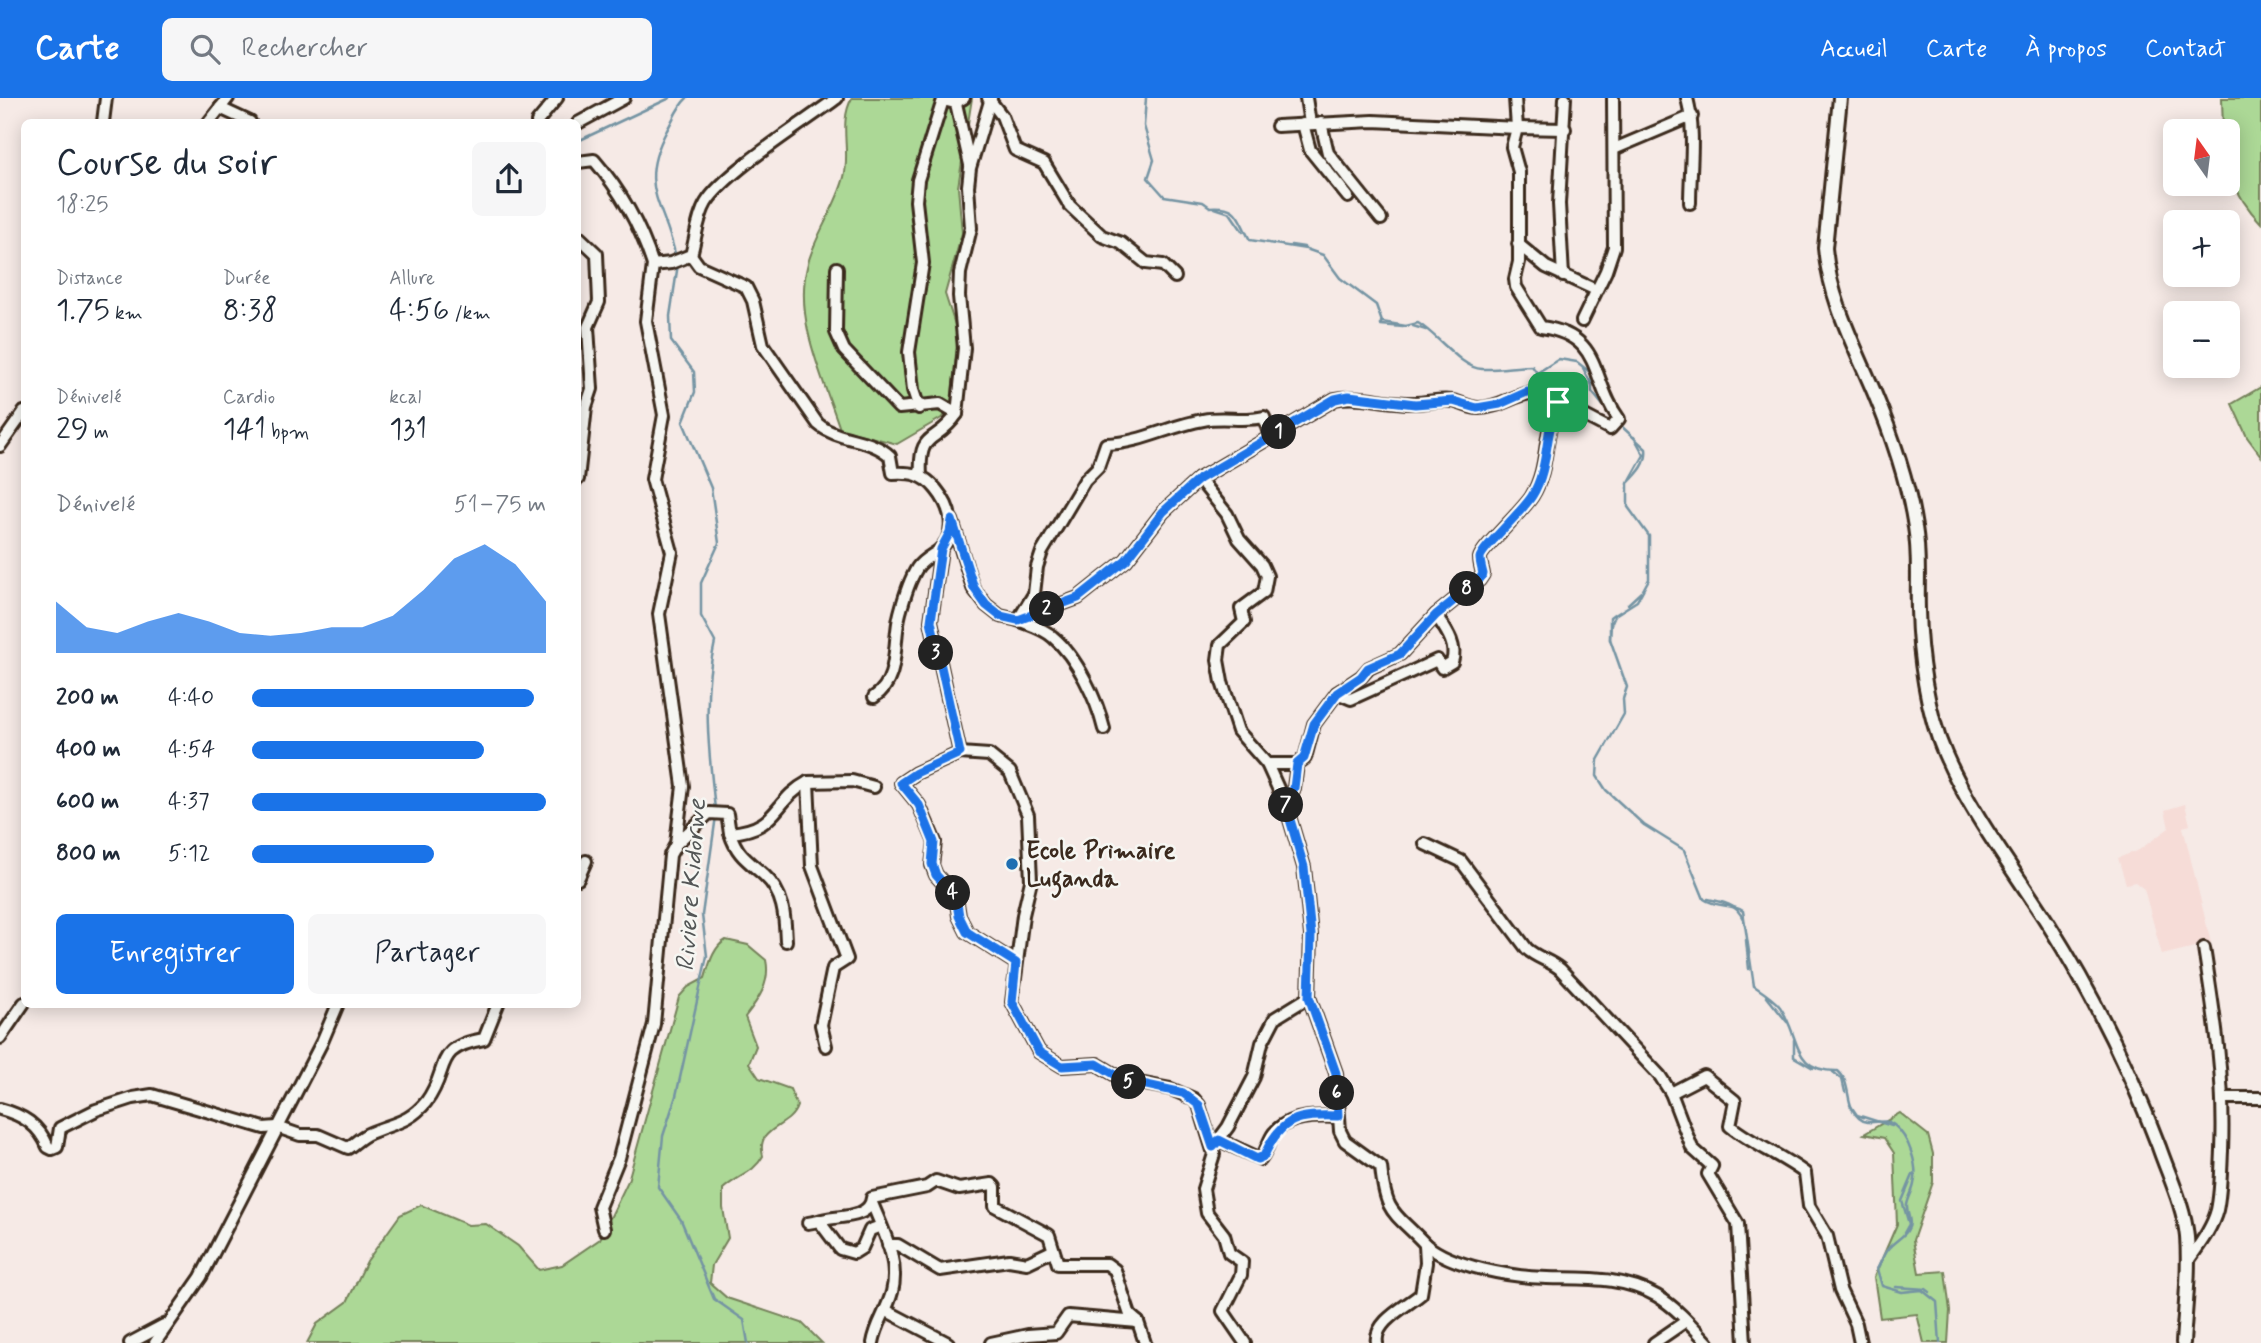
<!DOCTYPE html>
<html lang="fr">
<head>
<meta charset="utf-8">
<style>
  :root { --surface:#fff; --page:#f6f6f7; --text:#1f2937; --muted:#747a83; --accent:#1a73e8 }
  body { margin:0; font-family:Mynerve,sans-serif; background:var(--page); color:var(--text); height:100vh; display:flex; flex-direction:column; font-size:26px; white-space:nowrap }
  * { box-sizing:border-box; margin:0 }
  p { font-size:23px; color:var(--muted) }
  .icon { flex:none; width:38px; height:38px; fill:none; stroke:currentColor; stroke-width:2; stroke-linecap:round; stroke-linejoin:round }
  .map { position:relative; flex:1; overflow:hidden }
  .details { position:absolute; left:21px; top:21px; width:560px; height:889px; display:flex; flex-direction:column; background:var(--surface); border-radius:10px; box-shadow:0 4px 18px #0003 }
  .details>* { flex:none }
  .needle { width:46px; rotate:346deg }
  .fabs { position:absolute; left:2163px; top:21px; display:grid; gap:14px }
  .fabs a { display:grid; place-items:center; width:77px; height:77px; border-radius:10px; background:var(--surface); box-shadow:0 4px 18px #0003; font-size:35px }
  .pin { position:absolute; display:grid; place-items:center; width:60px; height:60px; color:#fff; margin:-30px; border-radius:14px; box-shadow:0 4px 10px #0006 }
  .km { position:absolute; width:35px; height:35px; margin:-18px; border-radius:50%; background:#222; color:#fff; font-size:19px; line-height:35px; text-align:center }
  .round { display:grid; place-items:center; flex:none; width:74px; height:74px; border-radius:10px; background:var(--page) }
  .overview { display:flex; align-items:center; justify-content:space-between; height:119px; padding:0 35px }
  h1 { font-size:38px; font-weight:600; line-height:52px }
  .figures { display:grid; grid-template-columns:repeat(3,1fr); gap:10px; height:119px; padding:7px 35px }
  .figures div { display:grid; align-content:center }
  .figures b { font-size:30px; font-weight:600 }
  .figures small { font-size:19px; font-weight:400 }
  .figures p { font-size:19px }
  .chart { height:196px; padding:14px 35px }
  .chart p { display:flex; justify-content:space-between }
  .chart svg { width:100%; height:126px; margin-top:7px; fill:var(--accent); opacity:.7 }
  .action { display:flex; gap:14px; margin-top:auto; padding:14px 35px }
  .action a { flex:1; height:80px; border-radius:10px; background:var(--accent); color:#fff; font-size:28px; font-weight:600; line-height:80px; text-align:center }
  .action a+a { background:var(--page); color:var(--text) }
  ul { padding:0 35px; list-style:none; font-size:23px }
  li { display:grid; grid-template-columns:112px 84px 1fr; align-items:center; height:52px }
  li i { height:18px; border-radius:9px; background:var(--accent) }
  header { display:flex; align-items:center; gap:42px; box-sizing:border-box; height:98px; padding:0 35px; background:var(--accent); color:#fff }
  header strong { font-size:33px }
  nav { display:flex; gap:38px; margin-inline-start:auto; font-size:24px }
  .search { width:490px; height:63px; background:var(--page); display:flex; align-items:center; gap:18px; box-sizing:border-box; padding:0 24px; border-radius:10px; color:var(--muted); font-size:26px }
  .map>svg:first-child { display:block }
</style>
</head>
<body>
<header>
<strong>Carte</strong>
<div class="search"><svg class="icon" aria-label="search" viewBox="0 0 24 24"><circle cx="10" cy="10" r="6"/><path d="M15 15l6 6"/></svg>Rechercher</div>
<nav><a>Accueil</a><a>Carte</a><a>À propos</a><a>Contact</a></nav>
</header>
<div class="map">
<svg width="2261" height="1245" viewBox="0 0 2261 1245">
  <rect width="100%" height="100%" fill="#f6eae6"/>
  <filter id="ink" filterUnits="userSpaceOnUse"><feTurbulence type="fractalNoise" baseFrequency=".0143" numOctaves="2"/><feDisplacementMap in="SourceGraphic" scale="14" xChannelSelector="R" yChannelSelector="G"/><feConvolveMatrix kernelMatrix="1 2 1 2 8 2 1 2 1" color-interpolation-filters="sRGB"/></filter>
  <g filter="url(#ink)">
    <polygon fill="#f6dcd7" points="2185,706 2190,727 2183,729 2211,845 2162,857 2144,791 2135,784 2126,786 2118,760 2139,752 2169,730 2165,712"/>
    <g fill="#acd896" stroke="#74815a" stroke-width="2">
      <path d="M852,0H972L958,89L962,135L945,196L958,236L950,315L897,346L840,331C824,282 794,222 807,169C814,138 836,110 844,79C851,53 838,25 852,0Z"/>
      <path d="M2222,0H2261V125C2232,95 2228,74 2228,33H2223Z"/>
      <polygon points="2261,289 2261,358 2247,339 2232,306"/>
      <path d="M726,842L748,847L766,862C771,885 758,902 745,919L756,948L749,965L759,980L790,991L797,1008C790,1031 755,1028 763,1058C754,1075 737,1078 723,1091V1110L728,1140L712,1167L710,1185L727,1200L802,1225L822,1245H307L317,1226L347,1204L367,1163L400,1117L421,1107L468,1127L486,1126L518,1148L539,1172L562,1167L600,1141L628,1083L679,899L688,889L705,880C709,867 713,849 726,842Z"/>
      <polygon points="1900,1015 1928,1037 1933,1056 1933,1084 1913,1142 1919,1175 1945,1173 1950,1213 1948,1245 1924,1245 1917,1216 1880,1220 1874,1179 1897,1126 1894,1055 1884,1040 1864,1036"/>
    </g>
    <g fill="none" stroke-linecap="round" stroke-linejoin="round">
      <g stroke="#7494a3" stroke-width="2.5">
        <path d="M1146,0L1144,28L1154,62L1148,80L1164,98L1203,104L1210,109C1240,107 1237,119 1250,142L1306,151L1323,157L1340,180L1376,207L1382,224L1406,228L1418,225C1437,236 1461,270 1482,271C1498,272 1516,268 1532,268L1537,275L1559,261L1577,264L1591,275L1592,294L1613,320"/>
        <polyline points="578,43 670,0"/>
        <polyline points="1215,110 1230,115 1243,134"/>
        <polyline points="1291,147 1304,149"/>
        <path d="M676,160C665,105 636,90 667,32C674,20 677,9 687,0"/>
        <path d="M678,166L670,218L671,243L694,274L695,294L683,324L711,390L719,445L701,485V518L715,544C702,599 709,656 715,711"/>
        <polyline points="1381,224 1381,227 1403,229"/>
        <polyline points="1413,228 1426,232"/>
        <polyline points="1583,270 1591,286"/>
        <path d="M1618,325L1646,351C1648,365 1638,375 1628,385V409L1649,438V481L1637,503L1615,517L1611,526L1610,541L1627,589L1623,601L1624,616L1598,662L1597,678L1606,692L1644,727L1684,752L1704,801C1716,810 1731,805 1743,813L1754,888C1763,894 1774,901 1780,909C1801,939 1791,974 1838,973C1852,985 1844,1007 1859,1020C1870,1030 1883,1018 1894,1027C1909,1039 1919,1069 1914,1086C1913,1093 1908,1100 1907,1107C1906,1116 1914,1124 1907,1133C1902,1140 1893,1144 1887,1152C1883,1157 1881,1165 1877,1171L1882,1188L1902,1194L1922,1192L1937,1204L1940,1245"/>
        <polyline points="1630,382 1644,357 1634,339"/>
        <polyline points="1628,506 1641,494"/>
        <polyline points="1610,542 1610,519 1614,516"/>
        <polyline points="716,718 702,817 707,858 676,998 663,1038 658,1089 681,1122 714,1201 744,1222 748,1245"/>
        <path d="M1708,801C1728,805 1740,807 1746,829"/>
        <polyline points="1746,842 1749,871"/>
        <polyline points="1767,899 1787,924"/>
        <polyline points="1794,942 1794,959 1813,970"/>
        <polyline points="1833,974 1842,981 1845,994"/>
        <polyline points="1850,1007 1857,1017 1892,1028"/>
        <polyline points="1904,1135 1909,1126 1902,1103 1913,1077"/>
        <polyline points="1896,1189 1926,1191 1930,1194"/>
      </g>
      <g stroke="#3b2a1e" stroke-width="16">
        <g id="minor">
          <polyline points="988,0 1002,18 1015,52 1044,65 1070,108 1102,138 1121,145 1146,165 1163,167 1175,179"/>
          <polyline points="1306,0 1310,25"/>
          <path d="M1687,0C1696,35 1690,70 1690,105"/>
          <polyline points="955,1 970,67"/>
          <polyline points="220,10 250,24"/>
          <polyline points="103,24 106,0"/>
          <polyline points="209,24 228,0"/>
          <polyline points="537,24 557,0"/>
          <polyline points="578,25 624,0"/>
          <polyline points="1321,25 1328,55 1381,121"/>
          <polyline points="1303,26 1310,52 1348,99"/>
          <polyline points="1277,28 1373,23 1517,30 1515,0"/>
          <polyline points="1614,51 1692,18"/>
          <path d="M578,64L594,62C621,93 640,127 653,167L671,165L691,157C696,140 697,120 706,105C725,74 805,24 837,0"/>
          <polyline points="578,138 597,156 599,204 588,229 592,291 586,309 578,381"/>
          <polyline points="1518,146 1546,169 1596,192"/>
          <path d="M691,157L699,168L746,189L753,203L763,247L818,326C839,344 870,339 890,358L893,375C911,374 924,376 936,391C951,409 959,435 938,453C931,458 922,462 917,470C909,483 904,500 900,515C892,545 901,581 874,599"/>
          <polyline points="653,167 646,223 664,317 652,381 672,454 659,516 683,688 676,746"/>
          <polyline points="837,170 836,234 844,252 899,310 940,306 957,316"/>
          <polyline points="1563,178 1559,106 1565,0"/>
          <polyline points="1582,223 1606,173 1614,149 1613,0"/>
          <polyline points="919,310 913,292 909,254 923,165 916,103 918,82 943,2 955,5 964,0"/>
          <polyline points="0,348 24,314"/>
          <path d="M921,378C918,331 936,347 957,316L964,250L959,198L960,175L971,130L968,88L970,70L991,0"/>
          <path d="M1199,381L1227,416L1239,441L1262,467L1267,478L1264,494L1241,511L1244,524L1220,547L1218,562L1222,584L1238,633L1267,666L1286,708L1304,769L1311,837L1309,899L1336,975L1340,1033L1345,1043L1381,1069C1386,1118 1394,1113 1425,1146L1426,1165L1421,1196C1407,1208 1373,1224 1377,1245"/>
          <path d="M952,422L973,490L986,507L1000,518L1018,522L1078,500L1126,462L1163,414L1199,381L1335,301C1361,296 1388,306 1415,305C1427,305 1439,301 1452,303C1461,304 1469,310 1478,310C1506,311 1532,279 1558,304"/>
          <polyline points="941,451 931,523 960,655 916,675 901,685 919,707 935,744 932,767 936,777 956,799 959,818 967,834 1016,865"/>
          <path d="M1337,595L1351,601L1437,562L1442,570L1452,564C1458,547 1445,531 1436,517"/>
          <path d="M1104,631C1097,602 1077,559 1053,539C1043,530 1030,527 1018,522L1034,496L1037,469L1042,454L1085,382L1098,369L1106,346C1141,345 1169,328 1203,322C1224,318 1243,324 1264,319L1270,339"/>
          <polyline points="960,655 989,657 1010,674 1028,717 1031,783 1023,817 1012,904 1039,954 1062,968 1097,966 1124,982 1171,991 1194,1001 1199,1007 1214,1056 1203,1091 1207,1115 1224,1137 1229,1155 1242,1164 1241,1177 1223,1213 1245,1245"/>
          <polyline points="1267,666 1297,666"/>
          <polyline points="808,684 812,768 847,861 833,870 821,927 826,948"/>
          <path d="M1286,708L1294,690L1297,666L1305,660L1314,626L1337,595L1361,579L1369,570L1400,556L1436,517L1479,482L1483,476C1482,471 1480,465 1480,460C1481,451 1523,413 1532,398C1550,369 1543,334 1558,304L1610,331L1619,321C1589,280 1604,238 1541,229L1516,189L1515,181L1519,164V74L1512,49L1517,30L1565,31"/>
          <path d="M730,735C737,757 747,762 764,777C784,795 785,818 786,843"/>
          <path d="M1425,746L1461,763L1527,851C1537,860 1549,862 1560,871L1660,978L1671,995L1692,1050L1712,1068L1708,1076L1738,1126L1745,1245"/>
          <polyline points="578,781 586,763"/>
          <polyline points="0,940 24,905"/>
          <path d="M1671,995L1704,978L1735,1003L1730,1028C1754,1047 1781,1057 1805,1075L1809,1108L1827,1138L1840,1192L1856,1226L1860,1245"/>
          <polyline points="2223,1000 2261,1000"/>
          <path d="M0,1011C23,1017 39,1027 48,1049L52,1051L57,1049L60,1030L96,1012L133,1000L152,997L264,1030L277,1029L300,1037H318L348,1050C355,1045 362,1038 370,1035C393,1025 409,1025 426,1004C451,971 431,950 484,941L498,906"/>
          <path d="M1219,1042L1261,1061C1267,1053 1268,1043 1274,1035C1288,1017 1317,1018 1338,1019"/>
          <polyline points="1213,1049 1228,1029 1254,979 1262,945 1275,920 1309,899"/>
          <path d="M872,1105C883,1133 900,1163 892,1194C887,1213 876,1226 873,1245"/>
          <path d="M819,1123C832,1117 870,1123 872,1100L927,1089L936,1083L959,1091L992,1086L995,1089V1108L1049,1137L1058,1166H1107L1115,1172L1130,1217L1138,1224L1145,1245"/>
          <polyline points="808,1125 819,1123 840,1151 854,1155 862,1150 870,1132 881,1128"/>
          <path d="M604,1131L599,1109L619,1060L654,926L670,757L676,746L709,715L727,716L730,735C780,731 772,703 808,684L852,683L874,689"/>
          <path d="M1425,1146C1452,1169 1512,1179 1547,1180C1585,1181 1622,1178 1657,1198C1677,1210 1693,1229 1708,1245"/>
          <polyline points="888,1147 898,1147 940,1172 1009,1162 1027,1165 1052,1153"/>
          <path d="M2188,1163C2199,1147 2212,1131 2217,1112C2221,1093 2221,1072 2222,1053C2225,982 2215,920 2204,850"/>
          <polyline points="885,1212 948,1245"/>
          <polyline points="130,1245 164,1227"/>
          <polyline points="155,1245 201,1179 322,944 338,906"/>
          <polyline points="991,1245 1028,1237 1056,1235 1068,1218 1138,1224"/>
          <polyline points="1654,1245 1686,1223"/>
        </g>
      </g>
      <g stroke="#3b2a1e" stroke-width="18">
        <path id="tertiary" d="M1840,0L1825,150C1830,202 1854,247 1874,294C1892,337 1908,383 1915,429C1920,457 1917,484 1918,512C1919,557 1927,615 1945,656C1972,718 2013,770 2049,827C2093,897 2130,972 2159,1049C2169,1078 2184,1108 2187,1139C2190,1174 2185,1210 2183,1245"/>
      </g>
      <use href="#minor" stroke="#f6f6f2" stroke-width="10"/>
      <use href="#tertiary" stroke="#f6f6f2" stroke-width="12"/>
    </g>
  </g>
  <g fill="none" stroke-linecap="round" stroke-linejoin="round" filter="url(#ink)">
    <g stroke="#fff" stroke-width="14">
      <path id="route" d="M1527,294L1544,295L1558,304C1544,334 1550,369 1532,398C1523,413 1481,451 1480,460C1480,465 1482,471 1483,476L1479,482L1436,517L1400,556L1368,570L1361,579L1337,595L1314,626L1304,660L1297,666L1294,690L1286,708L1304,769L1311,837L1309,899L1336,975L1338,1018C1298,1017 1281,1019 1264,1058L1257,1061L1219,1042L1213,1049L1199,1007L1183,995L1124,982L1097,966L1062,968L1039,954L1012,904L1016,865L967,834L959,818L956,799L936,777L932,766L934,744L919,707L901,685L916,675L960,655L931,523L941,451L950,434L952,422L974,490L986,507L1000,518L1018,522L1078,500L1126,462L1163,414L1199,381L1335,301L1349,298L1415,306L1453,303L1477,310L1500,306Z"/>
    </g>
    <use href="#route" stroke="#1a73e8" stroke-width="9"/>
  </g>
  <circle fill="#1f6fb2" stroke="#f6f6f2" stroke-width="2.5" cx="1012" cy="766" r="7"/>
  <g text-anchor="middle" stroke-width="5" stroke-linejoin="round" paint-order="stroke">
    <g font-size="24" font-weight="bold" fill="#3b2a1e" stroke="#f6f6f2" text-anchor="start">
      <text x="1026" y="760">Ecole Primaire<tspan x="1026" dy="28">Luganda</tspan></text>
    </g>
    <g font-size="26" font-style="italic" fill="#535656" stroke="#f6f6f2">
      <text transform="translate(690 787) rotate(-86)" y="9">Riviere Kidorwe</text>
    </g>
  </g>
</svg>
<div class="fabs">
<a><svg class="needle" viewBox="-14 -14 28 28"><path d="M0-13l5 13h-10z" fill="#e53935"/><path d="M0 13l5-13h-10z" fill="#747a83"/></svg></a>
<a>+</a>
<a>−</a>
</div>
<div class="pin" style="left:1558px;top:304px;background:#1e9e55"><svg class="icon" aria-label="arrive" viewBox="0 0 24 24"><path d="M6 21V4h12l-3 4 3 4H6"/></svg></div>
<b class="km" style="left:1279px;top:334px">1</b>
<b class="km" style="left:1047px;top:511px">2</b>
<b class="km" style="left:936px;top:555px">3</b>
<b class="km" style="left:953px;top:795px">4</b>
<b class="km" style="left:1129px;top:984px">5</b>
<b class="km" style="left:1337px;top:995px">6</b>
<b class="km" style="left:1286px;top:707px">7</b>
<b class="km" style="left:1467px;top:491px">8</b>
<section class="details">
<div class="overview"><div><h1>Course du soir</h1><p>18:25</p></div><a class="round"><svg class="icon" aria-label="share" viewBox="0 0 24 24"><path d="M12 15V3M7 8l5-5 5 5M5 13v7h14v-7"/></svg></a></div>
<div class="figures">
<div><p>Distance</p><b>1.75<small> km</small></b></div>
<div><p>Durée</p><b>8:38</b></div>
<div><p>Allure</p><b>4:56<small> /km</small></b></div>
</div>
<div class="figures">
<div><p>Dénivelé</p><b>29<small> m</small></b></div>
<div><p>Cardio</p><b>141<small> bpm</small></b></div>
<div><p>kcal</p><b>131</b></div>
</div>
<div class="chart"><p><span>Dénivelé</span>51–75 m</p>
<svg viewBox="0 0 160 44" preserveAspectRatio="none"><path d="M0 44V26L10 35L20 37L30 33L40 30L50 33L60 37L70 38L80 37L90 35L100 35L110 31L120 22L130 11L140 6L150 13L160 26V44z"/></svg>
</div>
<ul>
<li><b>200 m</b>4:40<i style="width:96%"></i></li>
<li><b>400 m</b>4:54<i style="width:79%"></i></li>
<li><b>600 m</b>4:37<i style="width:100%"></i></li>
<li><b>800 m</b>5:12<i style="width:62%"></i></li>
</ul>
<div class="action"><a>Enregistrer</a><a>Partager</a></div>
</section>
</div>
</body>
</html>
